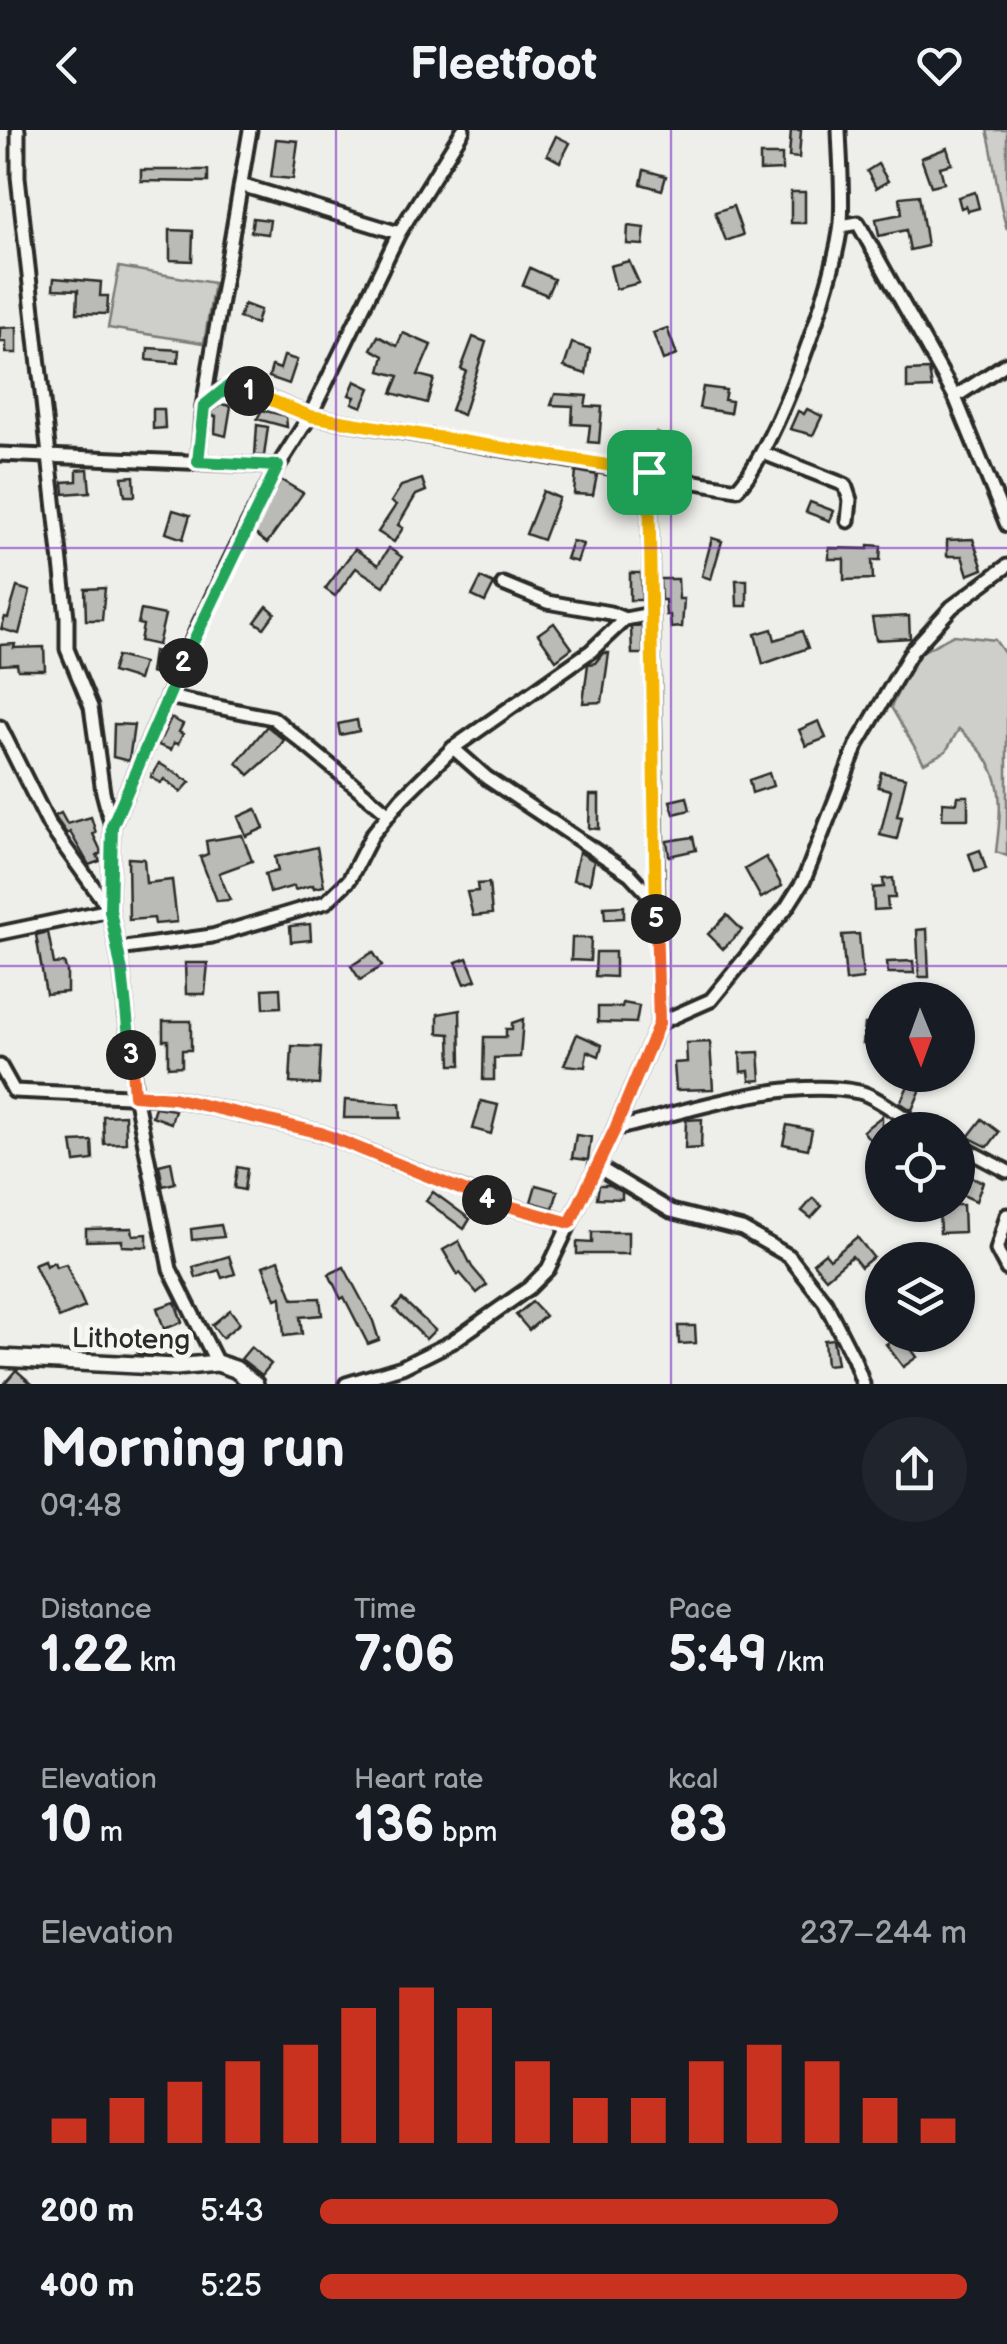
<!DOCTYPE html>
<html lang="en">
<head>
<meta charset="utf-8">
<style>
  :root { --surface:#171b24; --page:#20242c; --text:#f1f3f6; --muted:#9ea1a6; --accent:#c8321e }
  body { margin:0; font-family:"Balsamiq Sans",sans-serif; background:var(--page); color:var(--text); height:100vh; display:flex; flex-direction:column; font-size:38px; white-space:nowrap }
  * { box-sizing:border-box; margin:0 }
  p { font-size:32px; color:var(--muted) }
  .icon { flex:none; width:55px; height:55px; fill:none; stroke:currentColor; stroke-width:2; stroke-linecap:round; stroke-linejoin:round }
  .map { position:relative; height:1254px; overflow:hidden }
  .details { display:flex; flex-direction:column; background:var(--surface); flex:1 }
  .details>* { flex:none }
  .needle { width:65px; rotate:179deg }
  .fabs { position:absolute; left:865px; top:852px; display:grid; gap:20px }
  .fabs a { display:grid; place-items:center; width:110px; height:110px; border-radius:50%; background:var(--surface); box-shadow:0 2px 8px #0004; font-size:50px }
  .pin { position:absolute; display:grid; place-items:center; width:85px; height:85px; color:#fff; margin:-42px; border-radius:20px; box-shadow:0 5px 15px #0006 }
  .km { position:absolute; width:50px; height:50px; margin:-25px; border-radius:50%; background:#222; color:#fff; font-size:28px; line-height:50px; text-align:center }
  .round { display:grid; place-items:center; flex:none; width:105px; height:105px; border-radius:52px; background:var(--page) }
  .overview { display:flex; align-items:center; justify-content:space-between; height:170px; padding:0 40px }
  h1 { font-size:55px; font-weight:700; line-height:75px }
  .figures { display:grid; grid-template-columns:repeat(3,1fr); gap:15px; height:170px; padding:10px 40px }
  .figures div { display:grid; align-content:center }
  .figures b { font-size:50px; font-weight:700 }
  .figures small { font-size:28px; font-weight:400 }
  .figures p { font-size:28px }
  .chart { height:280px; padding:20px 40px }
  .chart p { display:flex; justify-content:space-between }
  .chart svg { width:100%; height:180px; margin-top:10px; stroke:var(--accent); stroke-width:6 }
  ul { padding:0 40px; list-style:none; font-size:32px }
  li { display:grid; grid-template-columns:160px 120px 1fr; align-items:center; height:75px }
  li i { height:25px; border-radius:12px; background:var(--accent) }
  header { display:flex; justify-content:space-between; align-items:center; height:130px; padding:0 40px; background:var(--surface); font-size:45px; font-weight:700 }
  .map>svg:first-child { display:block }
</style>
</head>
<body>
<header><svg class="icon" aria-label="back" viewBox="0 0 24 24"><path d="M15 5l-7 7 7 7"/></svg>Fleetfoot<svg class="icon" aria-label="heart" viewBox="0 0 24 24"><path d="M12 20l-8-8c-3-5 5-10 8-4 3-6 11-1 8 4z"/></svg></header>
<div class="map">
<svg width="1007" height="1254" viewBox="0 0 1007 1254">
  <rect width="100%" height="100%" fill="#eeeeea"/>
  <filter id="ink" filterUnits="userSpaceOnUse"><feTurbulence type="fractalNoise" baseFrequency=".01" numOctaves="2"/><feDisplacementMap in="SourceGraphic" scale="20" xChannelSelector="R" yChannelSelector="G"/><feConvolveMatrix kernelMatrix="1 2 1 2 8 2 1 2 1" color-interpolation-filters="sRGB"/></filter>
  <g filter="url(#ink)">
    <g fill="#cececa" stroke="#7c7c7a" stroke-width="2.5">
      <path d="M987,0H1007V99C996,66 996,33 987,0Z"/>
      <polygon points="119,137 214,153 204,213 108,198"/>
      <path d="M954,505L995,510L1007,527V726L996,722C1003,665 1005,639 959,599L946,621L924,633L891,577L916,525Z"/>
    </g>
    <g fill="#babab7" stroke="#2b2b2b" stroke-width="2.5">
      <polygon points="791,0 801,0 799,28 789,27"/>
      <polygon points="556,6 570,13 560,32 547,25"/>
      <polygon points="276,9 298,11 293,49 271,47"/>
      <polygon points="947,18 952,34 940,37 944,53 931,56 921,28"/>
      <polygon points="760,25 782,25 782,40 760,41"/>
      <polygon points="878,34 888,51 876,58 867,41"/>
      <polygon points="141,40 208,40 208,52 141,51"/>
      <polygon points="644,40 666,46 662,60 641,54"/>
      <rect x="791" y="62" width="14" height="31"/>
      <polygon points="975,62 979,78 968,81 966,76 961,78 958,67"/>
      <polygon points="919,65 927,116 910,120 906,100 879,106 876,89 902,84 900,67"/>
      <polygon points="733,76 743,105 726,111 715,82"/>
      <polygon points="253,88 270,90 268,104 251,102"/>
      <polygon points="628,96 645,98 643,115 627,114"/>
      <polygon points="170,100 193,101 192,131 170,130"/>
      <polygon points="629,131 639,153 616,159 610,136"/>
      <polygon points="530,138 554,149 547,165 523,155"/>
      <polygon points="54,148 101,152 100,166 108,166 107,184 77,183 78,160 53,159"/>
      <polygon points="244,174 260,180 256,194 239,188"/>
      <polygon points="17,197 17,223 6,223 6,212 0,212 0,198"/>
      <polygon points="667,198 677,225 663,230 653,203"/>
      <polygon points="403,203 431,215 418,245 434,249 427,273 392,263 399,246 380,241 384,226 371,219 378,206 397,216"/>
      <polygon points="473,207 486,212 463,285 451,280 466,241 461,239"/>
      <polygon points="572,213 590,219 586,244 564,237"/>
      <polygon points="148,218 179,220 178,233 147,230"/>
      <polygon points="284,226 297,230 289,254 269,247 272,236 280,239"/>
      <polygon points="929,240 932,258 907,259 907,241"/>
      <polygon points="355,251 370,258 362,277 352,273 355,267 349,265"/>
      <polygon points="703,257 726,260 724,270 732,271 730,283 699,278"/>
      <polygon points="555,264 587,266 585,276 602,277 599,313 588,312 590,295 572,294 573,276 551,275"/>
      <polygon points="221,274 231,276 226,306 215,303 216,286 212,286 212,281"/>
      <polygon points="153,279 164,279 165,298 153,299"/>
      <polygon points="807,279 822,286 813,305 790,299 798,281 804,284"/>
      <polygon points="262,280 286,286 287,297 257,289"/>
      <polygon points="257,295 268,297 264,326 255,326"/>
      <polygon points="656,303 675,310 669,330 649,324"/>
      <polygon points="88,339 90,362 64,364 63,352 77,351 77,340"/>
      <polygon points="576,341 597,345 593,365 574,364"/>
      <polygon points="134,346 135,366 125,366 122,347"/>
      <polygon points="422,349 426,361 416,365 398,395 403,398 394,412 378,402 396,375 391,372 401,356"/>
      <polygon points="281,350 303,363 267,413 254,403"/>
      <polygon points="543,361 559,368 543,410 526,404"/>
      <polygon points="810,372 834,381 830,391 806,382"/>
      <polygon points="173,380 190,385 183,409 166,403"/>
      <polygon points="712,408 722,411 711,449 702,446"/>
      <polygon points="973,409 983,439 968,445 962,426 947,426 947,410"/>
      <polygon points="572,411 583,414 577,432 566,429"/>
      <polygon points="868,415 881,416 880,430 872,430 873,449 844,450 844,429 829,429 829,418 868,419"/>
      <polygon points="389,418 402,427 384,456 356,438 335,466 325,459 355,419 378,435"/>
      <polygon points="630,443 641,443 642,470 630,470"/>
      <polygon points="481,448 494,454 485,472 472,466"/>
      <polygon points="660,449 678,449 679,469 684,469 682,497 671,498 670,485 666,485 665,470 661,470"/>
      <polygon points="736,450 747,450 747,476 737,476"/>
      <polygon points="17,457 30,461 19,504 1,499 5,487 8,488"/>
      <polygon points="105,458 102,490 86,490 85,459"/>
      <polygon points="267,476 275,483 264,498 255,492"/>
      <polygon points="141,480 165,485 158,515 140,511 143,495 138,494"/>
      <polygon points="909,486 910,508 876,510 872,488"/>
      <polygon points="554,493 572,518 556,530 538,504"/>
      <polygon points="642,495 643,524 632,524 631,497"/>
      <polygon points="772,499 775,510 802,501 808,518 763,534 755,504"/>
      <polygon points="15,514 14,518 44,517 45,540 18,540 17,534 0,535 0,515"/>
      <polygon points="153,521 165,523 162,546 150,543"/>
      <polygon points="603,523 609,523 602,572 583,573 588,534 595,533"/>
      <polygon points="117,526 143,533 138,550 112,542"/>
      <polygon points="171,588 183,594 179,602 183,604 178,614 174,613 171,620 158,615"/>
      <polygon points="357,590 359,601 340,605 338,594"/>
      <polygon points="819,591 826,608 806,616 799,600"/>
      <polygon points="114,594 134,595 129,631 113,627"/>
      <polygon points="267,596 284,610 277,620 249,645 237,633"/>
      <polygon points="159,633 190,652 181,662 164,649 161,653 151,647"/>
      <polygon points="881,642 906,648 897,686 902,687 897,709 880,705 891,660 878,657"/>
      <polygon points="769,643 773,656 752,663 749,650"/>
      <polygon points="590,665 599,665 599,699 589,698"/>
      <polygon points="958,666 968,666 968,689 942,689 943,672 957,673"/>
      <polygon points="687,667 690,680 674,684 670,671"/>
      <polygon points="256,679 264,698 246,706 238,687"/>
      <polygon points="61,683 67,694 91,687 96,703 93,704 102,723 97,725 100,731 89,735 70,702 67,704 57,690 55,686"/>
      <polygon points="242,705 252,731 219,743 230,770 217,771 200,727 208,724 206,711"/>
      <polygon points="693,707 696,720 669,726 667,711"/>
      <polygon points="317,717 324,756 314,758 313,755 295,760 294,756 270,763 265,744 278,741 275,727"/>
      <polygon points="980,720 986,739 975,742 969,724"/>
      <polygon points="579,722 594,731 590,753 573,750"/>
      <polygon points="766,727 782,756 761,768 745,739"/>
      <polygon points="128,728 144,729 146,753 172,750 177,792 155,794 154,788 129,790"/>
      <polygon points="893,748 895,768 887,768 888,779 874,780 873,758 884,757 883,749"/>
      <polygon points="489,753 492,784 473,786 467,762 478,761 477,754"/>
      <polygon points="624,776 624,788 605,789 604,777"/>
      <polygon points="727,785 742,800 723,819 708,804"/>
      <polygon points="310,794 311,810 291,812 290,796"/>
      <polygon points="927,799 929,847 919,847 917,800"/>
      <polygon points="48,802 54,834 64,833 67,841 67,862 46,864 36,805"/>
      <polygon points="859,804 863,849 846,851 842,805"/>
      <polygon points="572,808 591,808 590,831 571,830"/>
      <polygon points="373,822 382,836 360,850 351,836"/>
      <polygon points="596,822 615,822 615,847 595,846"/>
      <polygon points="467,828 476,850 465,854 456,832"/>
      <polygon points="913,831 914,843 888,843 887,832"/>
      <polygon points="185,833 208,833 205,864 186,864"/>
      <polygon points="280,858 281,877 264,878 263,859"/>
      <polygon points="623,873 639,876 636,893 598,892 598,877 622,877"/>
      <polygon points="460,880 461,935 451,935 450,904 438,903 438,884"/>
      <polygon points="523,889 520,927 494,928 494,950 483,950 484,907 506,907 506,899 512,899 512,893"/>
      <polygon points="163,891 191,891 191,920 182,920 182,936 168,937 168,910 163,910"/>
      <polygon points="865,894 882,895 882,916 863,914"/>
      <polygon points="577,904 602,915 599,926 587,921 585,937 564,935"/>
      <polygon points="710,912 713,959 676,960 674,933 687,932 686,913"/>
      <polygon points="292,916 321,917 319,955 290,953"/>
      <polygon points="759,922 761,950 750,951 749,941 741,942 740,923"/>
      <polygon points="913,945 927,945 912,980 900,973"/>
      <polygon points="345,970 400,974 401,988 344,988"/>
      <polygon points="481,971 498,975 491,1004 473,999"/>
      <polygon points="155,977 175,980 171,993 152,986"/>
      <polygon points="125,985 126,1013 104,1014 103,986"/>
      <polygon points="882,986 882,1010 875,1016 863,1001"/>
      <polygon points="702,989 701,1018 685,1019 686,990"/>
      <polygon points="982,989 999,1002 988,1017 968,1007"/>
      <polygon points="787,995 812,1000 808,1019 783,1014"/>
      <polygon points="576,1005 591,1007 588,1030 572,1028"/>
      <polygon points="92,1011 93,1030 75,1032 72,1012"/>
      <polygon points="171,1032 175,1053 163,1056 159,1035"/>
      <polygon points="237,1037 247,1039 244,1060 234,1058"/>
      <polygon points="958,1042 983,1052 976,1071 958,1063"/>
      <polygon points="536,1055 558,1061 553,1078 531,1072"/>
      <polygon points="599,1055 610,1055 622,1062 622,1069 597,1068"/>
      <polygon points="433,1062 470,1089 464,1099 426,1071"/>
      <polygon points="813,1068 822,1076 811,1088 802,1081"/>
      <polygon points="939,1075 963,1075 964,1102 940,1103"/>
      <polygon points="221,1095 224,1107 192,1110 191,1099"/>
      <polygon points="132,1098 133,1105 147,1104 147,1117 122,1116 122,1110 86,1111 86,1099"/>
      <polygon points="592,1102 628,1102 628,1124 577,1124 577,1112 592,1113"/>
      <polygon points="857,1107 873,1127 861,1137 852,1126 826,1148 813,1133 825,1123 830,1129"/>
      <polygon points="459,1111 472,1137 487,1155 477,1163 460,1143 458,1145 443,1120"/>
      <polygon points="229,1126 235,1144 222,1148 219,1140 196,1148 193,1137"/>
      <polygon points="44,1130 46,1136 54,1132 56,1137 66,1134 85,1177 59,1188 34,1134"/>
      <polygon points="279,1130 293,1169 320,1168 322,1185 300,1187 302,1204 284,1206 281,1167 276,1169 263,1136"/>
      <polygon points="344,1137 373,1191 379,1210 368,1214 344,1167 341,1169 329,1144"/>
      <polygon points="402,1169 435,1200 426,1209 394,1178"/>
      <polygon points="175,1172 182,1192 164,1199 157,1178"/>
      <polygon points="532,1172 545,1186 529,1200 516,1185"/>
      <polygon points="230,1180 240,1193 222,1208 212,1195"/>
      <polygon points="678,1196 695,1196 696,1213 679,1214"/>
      <polygon points="901,1205 917,1227 903,1237 886,1214"/>
      <polygon points="169,1208 172,1223 138,1224 135,1212"/>
      <polygon points="833,1209 837,1234 826,1235 824,1210"/>
      <polygon points="251,1217 271,1234 262,1245 241,1229"/>
      <polygon points="16,1240 32,1254 4,1254"/>
    </g>
    <g fill="none" stroke-linecap="round" stroke-linejoin="round">
      <g stroke="#2b2b2b" stroke-width="19">
        <g id="street">
          <polyline points="18,0 18,47 67,487 67,519 91,577 103,662 112,696"/>
          <polyline points="241,55 399,103"/>
          <polyline points="841,96 858,93 955,267 1007,395"/>
          <polyline points="955,267 1007,233"/>
          <path d="M203,276L220,261L238,256L310,286L737,359C775,321 836,149 841,93C843,63 840,31 839,0"/>
          <polyline points="763,323 845,355 850,370 848,391"/>
          <polyline points="0,324 278,336"/>
          <polyline points="198,333 203,276 250,0"/>
          <polyline points="503,454 547,472 610,483 625,489"/>
          <polyline points="168,567 273,588 389,684"/>
          <polyline points="0,597 49,695 110,780 0,803"/>
          <polyline points="453,618 487,648 630,744 655,771"/>
          <polyline points="118,819 212,806 326,772 349,750 372,705 402,668 453,618 591,521 625,489 651,484"/>
          <polyline points="659,893 711,870 787,777 804,750 857,615 912,521 952,477 1007,436"/>
          <polyline points="0,936 14,961 173,968 321,1003 488,1070 570,1093"/>
          <path d="M615,999C688,981 784,947 859,962C878,966 906,991 926,1000"/>
          <polyline points="958,1015 1007,1041"/>
          <polyline points="596,1036 671,1081 742,1099 789,1126 825,1172 854,1229 863,1254"/>
          <polyline points="1007,1085 997,1120 1007,1139"/>
          <polyline points="217,1233 170,1139 135,965 122,842 110,780 112,696 199,495 243,404 278,336 310,286 399,103 463,0"/>
          <polyline points="346,1254 402,1237 452,1212 529,1158 548,1139 615,999 659,893 649,342"/>
        </g>
      </g>
      <g stroke="#2b2b2b" stroke-width="22">
        <polyline id="secondary" points="0,1228 176,1237 217,1233 235,1239 255,1254"/>
      </g>
      <use href="#street" stroke="#f6f6f2" stroke-width="11"/>
      <use href="#secondary" stroke="#f6f6f2" stroke-width="15"/>
    </g>
  </g>
  <g fill="none" stroke-linecap="round" stroke-linejoin="round" filter="url(#ink)">
    <g stroke="#fff" stroke-width="20">
      <polyline id="split-1" points="249,261 310,286 649,342"/>
    </g>
    <g stroke="#fff" stroke-width="20">
      <polyline id="split-2" points="183,533 278,336 198,332 204,276 229,256 249,261"/>
    </g>
    <g stroke="#fff" stroke-width="20">
      <polyline id="split-3" points="131,925 122,842 110,780 112,696 183,533"/>
    </g>
    <g stroke="#fff" stroke-width="20">
      <polyline id="split-4" points="131,925 134,965 173,968 321,1003 487,1070"/>
    </g>
    <g stroke="#fff" stroke-width="20">
      <polyline id="split-5" points="487,1070 570,1093 615,999 659,893 656,789"/>
    </g>
    <g stroke="#fff" stroke-width="20">
      <polyline id="split-6" points="649,342 656,789"/>
    </g>
    <use href="#split-1" stroke="#f5b400" stroke-width="12"/>
    <use href="#split-2" stroke="#22a559" stroke-width="12"/>
    <use href="#split-3" stroke="#22a559" stroke-width="12"/>
    <use href="#split-4" stroke="#f0652b" stroke-width="12"/>
    <use href="#split-5" stroke="#f0652b" stroke-width="12"/>
    <use href="#split-6" stroke="#f5b400" stroke-width="12"/>
  </g>
  <path fill="none" stroke="#7b2cbf" stroke-width="2.5" stroke-opacity="0.55" d="M336,0V1254M671,0V1254M0,418H1007M0,836H1007"/>
  <g text-anchor="middle" stroke-width="10" stroke-linejoin="round" paint-order="stroke">
    <g font-size="28" fill="#2b2b2b" stroke="#f6f6f2">
      <text transform="translate(131 1208) rotate(1)" y="10">Lithoteng</text>
    </g>
  </g>
</svg>
<div class="fabs">
<a><svg class="needle" viewBox="-14 -14 28 28"><path d="M0-13l5 13h-10z" fill="#e53935"/><path d="M0 13l5-13h-10z" fill="#9ea1a6"/></svg></a>
<a><svg class="icon" aria-label="locate" viewBox="0 0 24 24"><circle cx="12" cy="12" r="6"/><path d="M12 2v4M12 18v4M2 12h4M18 12h4"/></svg></a>
<a><svg class="icon" aria-label="layers" viewBox="0 0 24 24"><path d="M12 4l9 5-9 5-9-5zM3 14l9 5 9-5"/></svg></a>
</div>
<div class="pin" style="left:649px;top:342px;background:#1e9e55"><svg class="icon" aria-label="arrive" viewBox="0 0 24 24"><path d="M6 21V4h12l-3 4 3 4H6"/></svg></div>
<b class="km" style="left:249px;top:261px">1</b>
<b class="km" style="left:183px;top:533px">2</b>
<b class="km" style="left:131px;top:925px">3</b>
<b class="km" style="left:487px;top:1070px">4</b>
<b class="km" style="left:656px;top:789px">5</b>
</div>
<section class="details">
<div class="overview"><div><h1>Morning run</h1><p>09:48</p></div><a class="round"><svg class="icon" aria-label="share" viewBox="0 0 24 24"><path d="M12 15V3M7 8l5-5 5 5M5 13v7h14v-7"/></svg></a></div>
<div class="figures">
<div><p>Distance</p><b>1.22<small> km</small></b></div>
<div><p>Time</p><b>7:06</b></div>
<div><p>Pace</p><b>5:49<small> /km</small></b></div>
</div>
<div class="figures">
<div><p>Elevation</p><b>10<small> m</small></b></div>
<div><p>Heart rate</p><b>136<small> bpm</small></b></div>
<div><p>kcal</p><b>83</b></div>
</div>
<div class="chart"><p><span>Elevation</span>237–244 m</p>
<svg viewBox="0 0 160 44" preserveAspectRatio="none"><path d="M5 44V38M15 44V33M25 44V29M35 44V24M45 44V20M55 44V11M65 44V6M75 44V11M85 44V24M95 44V33M105 44V33M115 44V24M125 44V20M135 44V24M145 44V33M155 44V38"/></svg>
</div>
<ul>
<li><b>200 m</b>5:43<i style="width:80%"></i></li>
<li><b>400 m</b>5:25<i style="width:100%"></i></li>
</ul>
</section>
</body>
</html>
